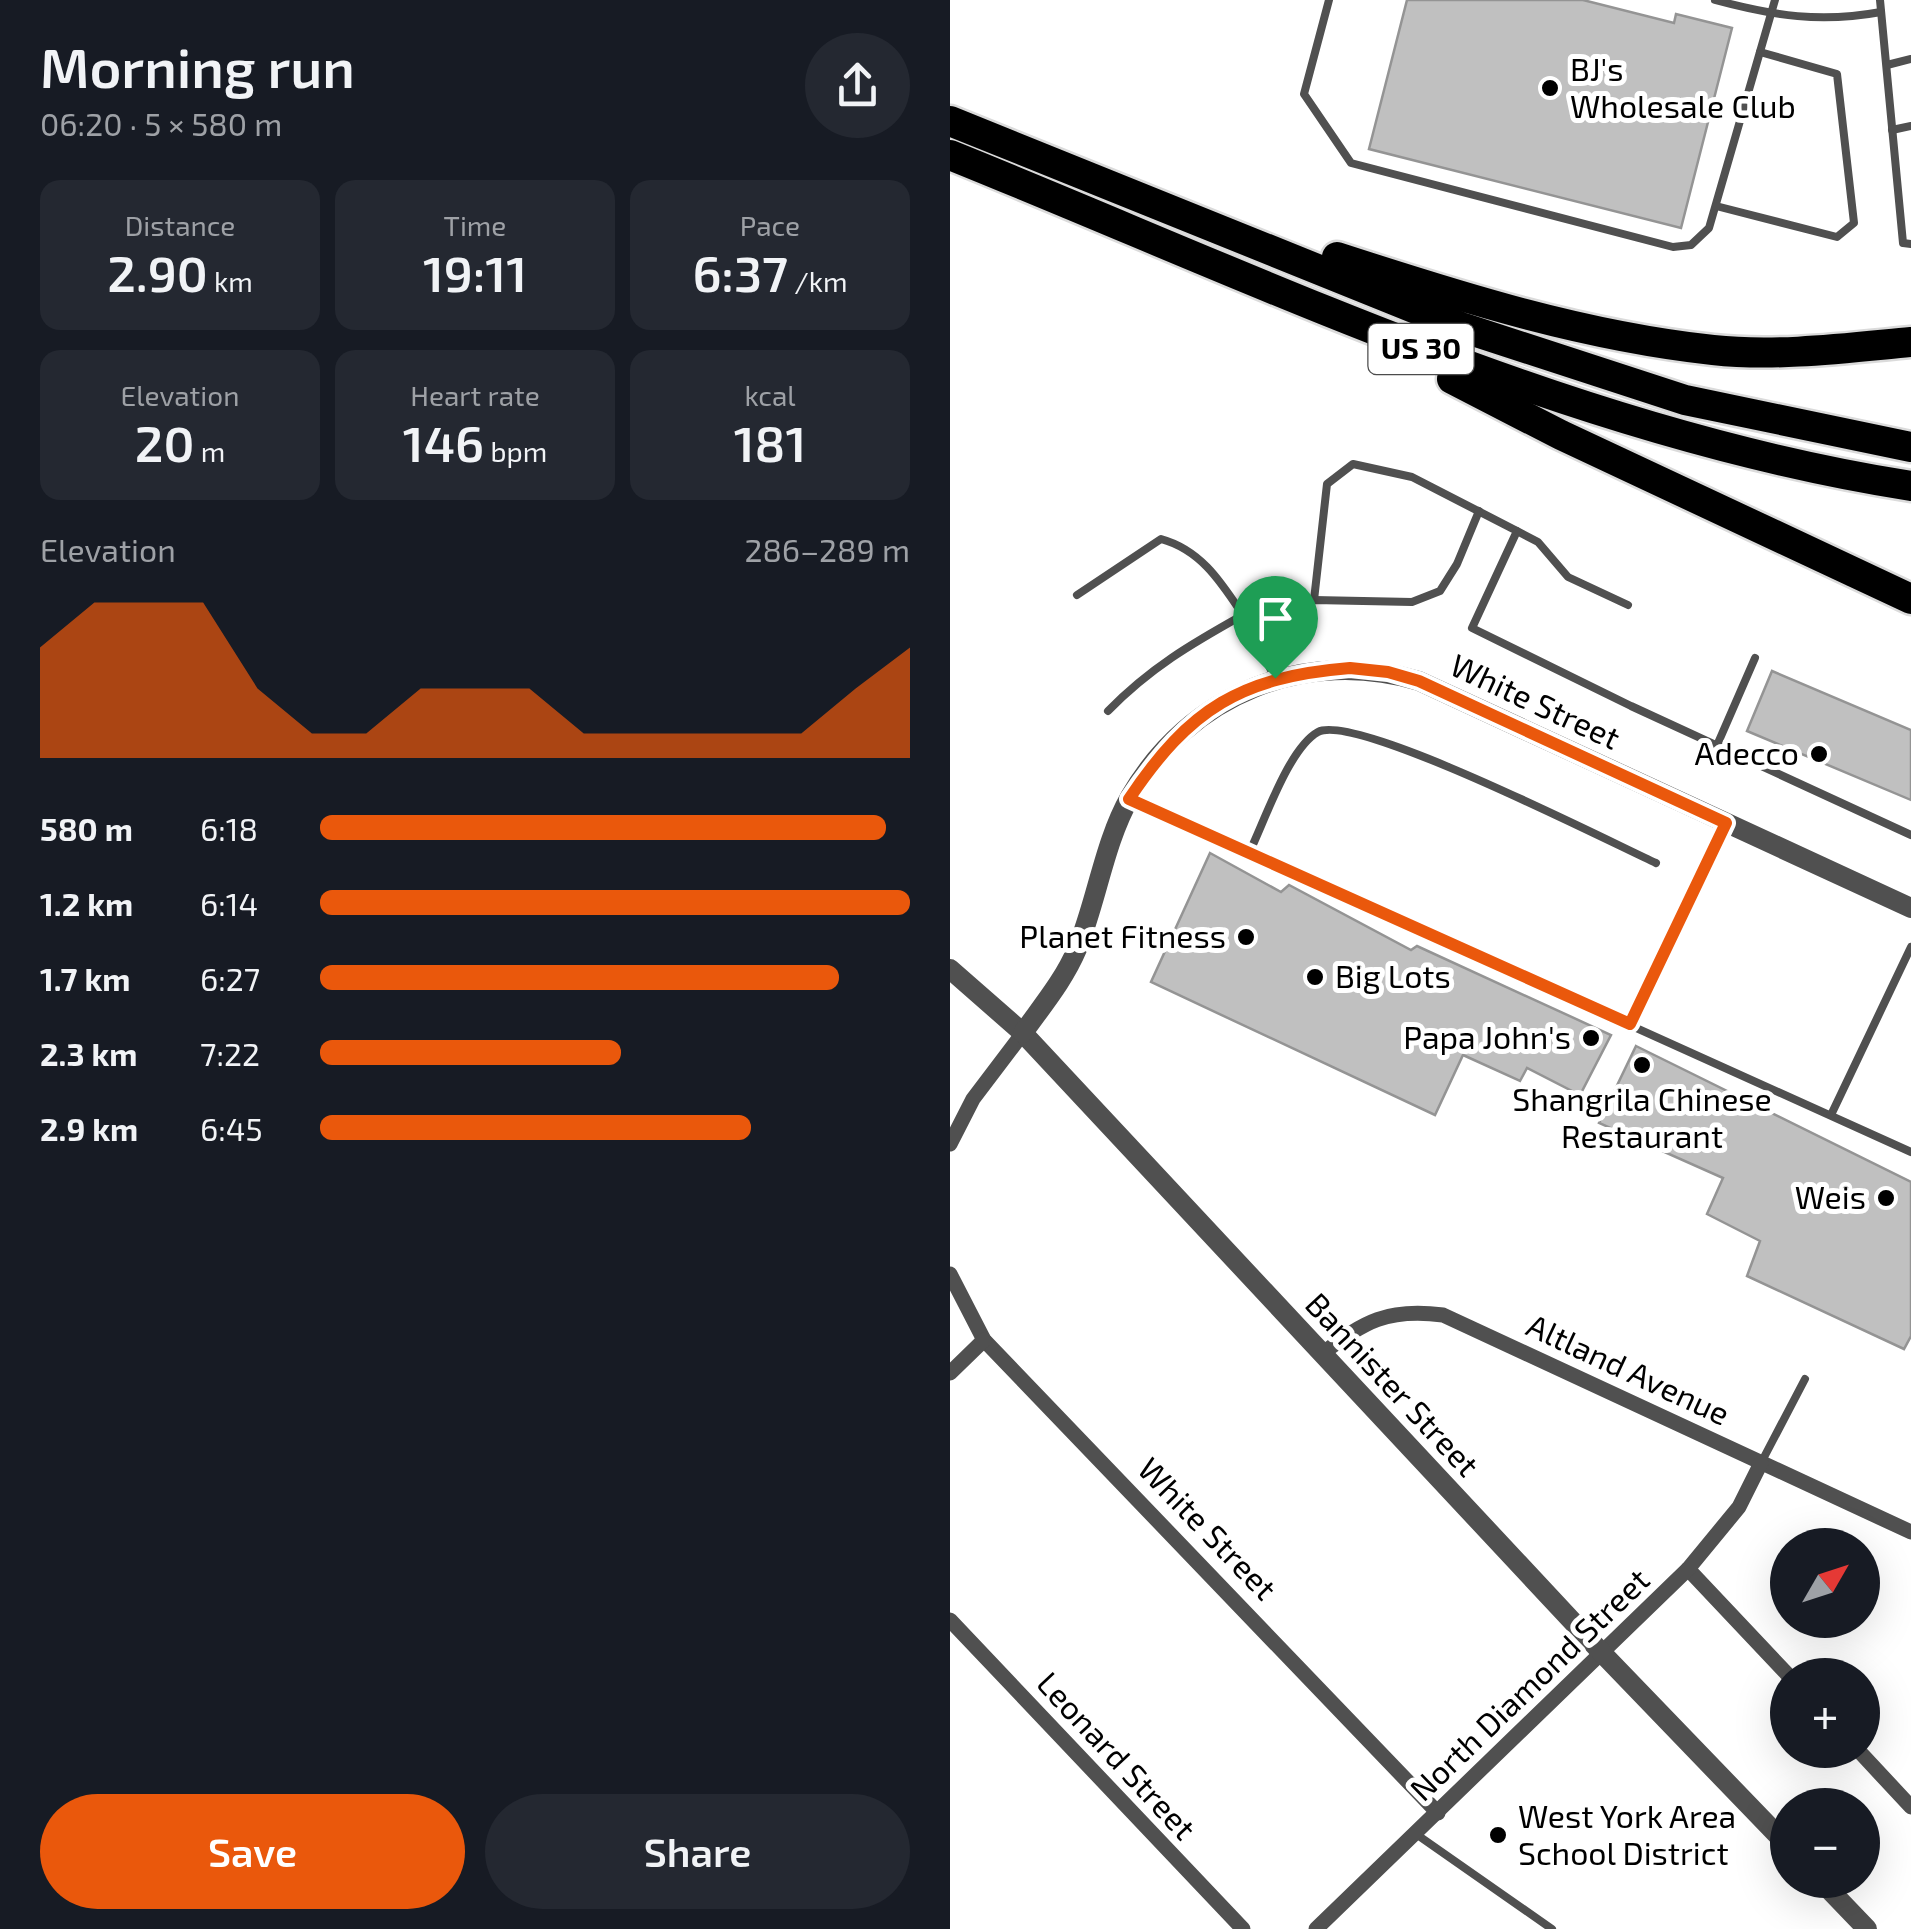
<!DOCTYPE html>
<html lang="en">
<head>
<meta charset="utf-8">
<style>
  :root { --surface:#171b24; --page:#242831; --text:#f1f3f6; --muted:#9ea1a6; --accent:#ea580c }
  body { margin:0; font-family:"Exo 2",sans-serif; background:var(--page); color:var(--text); height:100vh; display:flex; flex-direction:column; font-size:38px; white-space:nowrap }
  * { box-sizing:border-box; margin:0 }
  p { font-size:32px; color:var(--muted) }
  .icon { flex:none; width:55px; height:55px; fill:none; stroke:currentColor; stroke-width:2; stroke-linecap:round; stroke-linejoin:round }
  .map { position:relative; flex:1; overflow:hidden }
  .panel { display:flex; flex-direction:column; background:var(--surface); width:950px }
  .panel>* { flex:none }
  .needle { width:65px; rotate:51deg }
  .controls { position:absolute; left:820px; top:1528px; display:grid; gap:20px }
  .controls a { display:grid; place-items:center; width:110px; height:110px; border-radius:50%; background:var(--surface); box-shadow:0 10px 40px #0002; font-size:50px }
  .pin { position:absolute; display:grid; place-items:center; width:85px; height:85px; color:#fff; margin:-102px -42px; border-radius:50% 50% 50% 0; rotate:-45deg; box-shadow:0 0 10px #0007 }
  .pin .icon { rotate:45deg }
  .round { display:grid; place-items:center; flex:none; width:105px; height:105px; border-radius:52px; background:var(--page) }
  .headline { display:flex; align-items:center; justify-content:space-between; height:170px; padding:0 40px }
  h1 { font-size:55px; font-weight:600; line-height:75px }
  .figures { display:grid; grid-template-columns:repeat(3,1fr); gap:15px; height:170px; padding:10px 40px }
  .figures div { display:grid; align-content:center; border-radius:20px; background:var(--page); text-align:center }
  .figures b { font-size:50px; font-weight:600 }
  .figures small { font-size:28px; font-weight:400 }
  .figures p { font-size:28px }
  .chart { height:280px; padding:20px 40px }
  .chart p { display:flex; justify-content:space-between }
  .chart svg { width:100%; height:180px; margin-top:10px; fill:var(--accent); opacity:.7 }
  .cta { display:flex; gap:20px; margin-top:auto; padding:20px 40px }
  .cta a { flex:1; height:115px; border-radius:60px; background:var(--accent); color:#fff; font-size:40px; font-weight:600; line-height:115px; text-align:center }
  .cta a+a { background:var(--page); color:var(--text) }
  ul { padding:0 40px; list-style:none; font-size:32px }
  li { display:grid; grid-template-columns:160px 120px 1fr; align-items:center; height:75px }
  li i { height:25px; border-radius:12px; background:var(--accent) }
  main { display:flex; flex:1; min-height:0 }
  .map>svg:first-child { display:block }
</style>
</head>
<body>
<main>
<section class="panel">
<div class="headline"><div><h1>Morning run</h1><p>06:20 · 5 × 580 m</p></div><a class="round"><svg class="icon" aria-label="share" viewBox="0 0 24 24"><path d="M12 15V3M7 8l5-5 5 5M5 13v7h14v-7"/></svg></a></div>
<div class="figures">
<div><p>Distance</p><b>2.90<small> km</small></b></div>
<div><p>Time</p><b>19:11</b></div>
<div><p>Pace</p><b>6:37<small> /km</small></b></div>
</div>
<div class="figures">
<div><p>Elevation</p><b>20<small> m</small></b></div>
<div><p>Heart rate</p><b>146<small> bpm</small></b></div>
<div><p>kcal</p><b>181</b></div>
</div>
<div class="chart"><p><span>Elevation</span>286–289 m</p>
<svg viewBox="0 0 160 44" preserveAspectRatio="none"><path d="M0 44V17L10 6L20 6L30 6L40 27L50 38L60 38L70 27L80 27L90 27L100 38L110 38L120 38L130 38L140 38L150 27L160 17V44z"/></svg>
</div>
<ul>
<li><b>580 m</b>6:18<i style="width:96%"></i></li>
<li><b>1.2 km</b>6:14<i style="width:100%"></i></li>
<li><b>1.7 km</b>6:27<i style="width:88%"></i></li>
<li><b>2.3 km</b>7:22<i style="width:51%"></i></li>
<li><b>2.9 km</b>6:45<i style="width:73%"></i></li>
</ul>
<div class="cta"><a>Save</a><a>Share</a></div>
</section>
<div class="map">
<svg width="961" height="1929" viewBox="0 0 961 1929">
  <rect width="100%" height="100%" fill="#fff"/>
  <g fill="#c0c0c0" stroke="#949494" stroke-width="2.5">
    <polygon points="457,0 633,0 724,23 726,14 782,28 731,228 419,149"/>
    <polygon points="822,671 961,730 961,800 797,731"/>
    <polygon points="260,853 331,892 339,885 461,950 467,946 661,1035 630,1095 577,1068 570,1081 513,1055 485,1115 201,982"/>
    <polygon points="686,1046 961,1182 961,1336 954,1349 797,1276 810,1241 757,1214 773,1178 649,1123"/>
  </g>
  <g fill="none" stroke-linecap="round" stroke-linejoin="round">
    <g stroke="#dbdbdb" stroke-width="35">
      <g id="motorway">
        <polyline points="0,121 511,327 735,400 961,447"/>
        <path d="M0,155C315,282 623,433 961,486"/>
        <path d="M387,257C510,297 633,336 763,350C827,357 897,348 961,342"/>
        <polyline points="502,379 611,435 961,599"/>
      </g>
    </g>
    <g stroke="#505050" stroke-width="8">
      <polyline points="379,0 354,94 401,163 723,247 741,245 759,228 825,0"/>
      <path d="M765,0C824,16 871,23 931,12"/>
      <polyline points="930,0 953,243 961,244"/>
      <polyline points="937,65 961,59"/>
      <polyline points="942,130 961,126"/>
      <polyline points="766,206 887,237 904,223 887,74 810,52"/>
      <polyline points="567,531 588,542 618,577 678,605"/>
      <path d="M127,595L211,539C251,550 271,582 293,615C241,644 200,668 158,711"/>
      <polyline points="364,600 377,484 403,464 462,477 567,531 522,628 681,706 961,835"/>
      <polyline points="325,678 293,615 364,600 462,602 490,591 507,564 529,511"/>
      <polyline points="768,743 805,658"/>
      <polyline points="181,800 961,1152"/>
      <path d="M300,851C315,820 339,748 368,732C405,712 656,840 706,863"/>
      <polyline points="680,1023 776,823"/>
      <polyline points="881,1115 961,947"/>
      <polyline points="811,1463 855,1379"/>
      <polyline points="466,1834 602,1929"/>
    </g>
    <g stroke="#505050" stroke-width="15">
      <polyline points="0,1144 23,1099 73,1033"/>
      <polyline points="0,1274 34,1340 488,1813"/>
      <path d="M372,1354C414,1321 438,1308 493,1315L961,1532"/>
      <polyline points="0,1373 34,1340"/>
      <polyline points="738,1569 838,1675"/>
      <polyline points="0,1620 293,1929"/>
      <polyline points="908,1750 961,1807"/>
      <polyline points="366,1929 738,1569 789,1507 811,1463"/>
    </g>
    <g stroke="#505050" stroke-width="20">
      <polyline points="0,969 73,1033 652,1653 838,1846"/>
      <path d="M73,1033C92,1006 114,980 127,949C147,900 154,843 180,797C239,694 356,647 469,681L961,908"/>
      <polyline points="870,1880 917,1929"/>
    </g>
    <use href="#motorway" stroke="#000" stroke-width="30"/>
  </g>
  <g fill="none" stroke-linecap="round" stroke-linejoin="round">
    <g stroke="#fff" stroke-width="20">
      <path id="route" d="M400,668L438,672L469,681L776,823L680,1024L179,799C240,708 291,677 400,668Z"/>
    </g>
    <use href="#route" stroke="#ea580c" stroke-width="12"/>
  </g>
  <g fill="#000" stroke="#fff" stroke-width="4">
    <circle cx="600" cy="88" r="10"/>
    <circle cx="869" cy="754" r="10"/>
    <circle cx="296" cy="937" r="10"/>
    <circle cx="365" cy="977" r="10"/>
    <circle cx="641" cy="1038" r="10"/>
    <circle cx="692" cy="1065" r="10"/>
    <circle cx="936" cy="1198" r="10"/>
    <circle cx="548" cy="1835" r="10"/>
  </g>
  <g text-anchor="middle" stroke-width="10" stroke-linejoin="round" paint-order="stroke">
    <rect fill="#fff" stroke="#4c4c4c" stroke-width="2.5" x="418.5" y="324" width="105" height="50" rx="8"/>
    <g font-size="30" font-weight="bold" fill="#000">
      <text x="471" y="359">US 30</text>
    </g>
    <g font-size="32" fill="#000" stroke="#fff" text-anchor="end">
      <text x="620" y="81" text-anchor="start">BJ's<tspan x="620" dy="37">Wholesale Club</tspan></text>
      <text x="849" y="765">Adecco</text>
      <text x="276" y="948">Planet Fitness</text>
      <text x="385" y="988" text-anchor="start">Big Lots</text>
      <text x="621" y="1049">Papa John's</text>
      <text x="692" y="1111" text-anchor="middle">Shangrila Chinese<tspan x="692" dy="37">Restaurant</tspan></text>
      <text x="916" y="1209">Weis</text>
      <text x="568" y="1828" text-anchor="start">West York Area<tspan x="568" dy="37">School District</tspan></text>
    </g>
    <g font-size="32" fill="#000" stroke="#fff">
      <text transform="translate(585 702) rotate(25)" y="11">White Street</text>
      <text transform="translate(678 1370) rotate(25)" y="11">Altland Avenue</text>
      <text transform="translate(442 1385) rotate(47)" y="11">Bannister Street</text>
      <text transform="translate(257 1529) rotate(46)" y="11">White Street</text>
      <text transform="translate(580 1685) rotate(-44)" y="11">North Diamond Street</text>
      <text transform="translate(166 1756) rotate(47)" y="11">Leonard Street</text>
    </g>
  </g>
</svg>
<div class="controls">
<a><svg class="needle" viewBox="-14 -14 28 28"><path d="M0-13l5 13h-10z" fill="#e53935"/><path d="M0 13l5-13h-10z" fill="#9ea1a6"/></svg></a>
<a>+</a>
<a>−</a>
</div>
<div class="pin" style="left:325px;top:678px;background:#1e9e55"><svg class="icon" aria-label="arrive" viewBox="0 0 24 24"><path d="M6 21V4h12l-3 4 3 4H6"/></svg></div>
</div>
</main>
</body>
</html>
